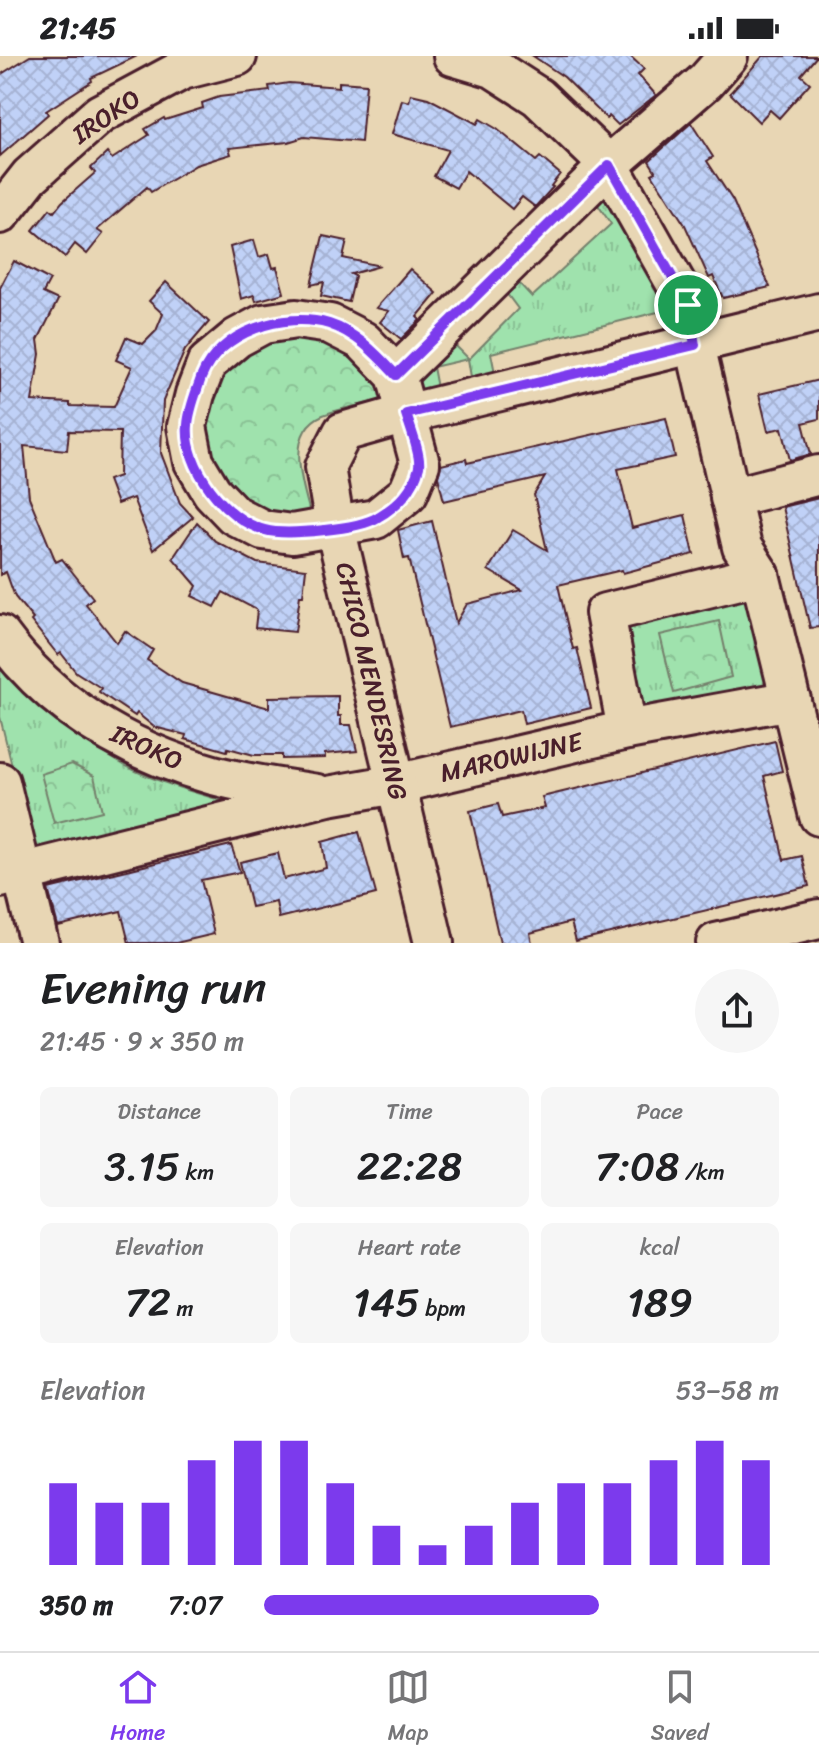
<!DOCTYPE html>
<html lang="en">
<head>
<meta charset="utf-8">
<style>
  :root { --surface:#fff; --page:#f6f6f6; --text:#202124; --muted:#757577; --line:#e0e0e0; --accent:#7c3aed }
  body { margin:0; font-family:Sriracha,sans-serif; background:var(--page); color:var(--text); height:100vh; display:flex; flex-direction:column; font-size:30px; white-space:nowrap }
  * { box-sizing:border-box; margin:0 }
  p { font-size:26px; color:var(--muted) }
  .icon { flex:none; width:44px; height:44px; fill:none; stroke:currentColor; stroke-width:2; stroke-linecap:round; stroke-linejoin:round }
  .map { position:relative; height:887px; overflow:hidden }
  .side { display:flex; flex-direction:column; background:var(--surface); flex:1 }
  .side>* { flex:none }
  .pin { position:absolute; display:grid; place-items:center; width:68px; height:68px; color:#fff; margin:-34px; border:4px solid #fff; border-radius:50%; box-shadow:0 2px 8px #0007 }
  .round { display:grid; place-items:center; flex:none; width:84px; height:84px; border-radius:42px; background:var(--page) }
  .head { display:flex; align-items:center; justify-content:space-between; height:136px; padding:0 40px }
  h1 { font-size:44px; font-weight:600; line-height:60px }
  .figures { display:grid; grid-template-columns:repeat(3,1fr); gap:12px; height:136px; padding:8px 40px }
  .figures div { display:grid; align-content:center; border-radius:12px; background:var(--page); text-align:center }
  .figures b { font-size:40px; font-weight:600 }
  .figures small { font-size:22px; font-weight:400 }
  .figures p { font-size:22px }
  .chart { height:224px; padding:16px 40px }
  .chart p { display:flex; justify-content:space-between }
  .chart svg { width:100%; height:144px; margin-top:8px; stroke:var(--accent); stroke-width:6 }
  ul { padding:0 40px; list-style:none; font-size:26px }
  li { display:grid; grid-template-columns:128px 96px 1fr; align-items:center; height:60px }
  li i { height:20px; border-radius:10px; background:var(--accent) }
  .status { display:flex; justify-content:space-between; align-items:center; height:56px; padding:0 40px; background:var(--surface); direction:ltr }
  .status svg { height:22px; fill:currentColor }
  .menu { display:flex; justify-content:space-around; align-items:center; height:112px; border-top:2px solid var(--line); background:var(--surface); font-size:22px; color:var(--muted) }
  .menu a { display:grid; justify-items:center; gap:4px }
  .menu .current { color:var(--accent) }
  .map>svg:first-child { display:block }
</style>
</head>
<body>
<div class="status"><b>21:45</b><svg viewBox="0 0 49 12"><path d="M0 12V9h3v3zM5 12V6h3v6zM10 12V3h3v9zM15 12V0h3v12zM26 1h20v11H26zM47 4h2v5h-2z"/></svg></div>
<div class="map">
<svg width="819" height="887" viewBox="0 0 819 887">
  <defs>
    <pattern id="grass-tufts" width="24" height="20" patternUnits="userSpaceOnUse" patternTransform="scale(2)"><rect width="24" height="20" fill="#9fe2ad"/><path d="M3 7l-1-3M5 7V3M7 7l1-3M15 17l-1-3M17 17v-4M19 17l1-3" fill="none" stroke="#8ac195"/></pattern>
    <pattern id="park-crowns" width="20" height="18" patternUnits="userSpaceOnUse" patternTransform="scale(2)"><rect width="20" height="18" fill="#9fe2ad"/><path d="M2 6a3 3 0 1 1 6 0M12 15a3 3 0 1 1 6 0" fill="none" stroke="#8ac195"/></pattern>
    <pattern id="building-cross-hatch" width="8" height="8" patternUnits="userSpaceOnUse" patternTransform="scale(2)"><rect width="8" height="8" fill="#c0d1f7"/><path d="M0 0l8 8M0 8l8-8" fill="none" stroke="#a6b3d4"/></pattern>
  </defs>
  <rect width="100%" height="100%" fill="#e8d6b4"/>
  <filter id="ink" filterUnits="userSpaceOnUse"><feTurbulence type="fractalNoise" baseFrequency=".0125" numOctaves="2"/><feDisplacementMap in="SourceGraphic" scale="16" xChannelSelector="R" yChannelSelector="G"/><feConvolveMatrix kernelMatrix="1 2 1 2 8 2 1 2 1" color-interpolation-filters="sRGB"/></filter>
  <g filter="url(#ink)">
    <g fill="url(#grass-tufts)" stroke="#74806c" stroke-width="2">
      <polygon points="606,140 678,251 491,297 495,317 471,321 468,303 433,311 437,332 424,335 416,326 449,283 469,303 518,253 507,238 506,232 512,226 519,227 532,241 611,168 598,149"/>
      <polygon points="747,537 770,630 638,662 618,570"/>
      <path d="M0,600C36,648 82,689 136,715C167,730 203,738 236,749L50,801L32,791L0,661Z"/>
    </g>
    <g fill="url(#park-crowns)" stroke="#74806c" stroke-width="2">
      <path d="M307,279L355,295L390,342C369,348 343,351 323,359C281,377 306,437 313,469L263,463L206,402L203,361L218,322L239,299L275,281Z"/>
      <polygon points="719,565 731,621 674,637 660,579"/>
      <polygon points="72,708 94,720 102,755 54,767 41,718"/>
    </g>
    <g fill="url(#building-cross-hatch)" stroke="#4a1f2b" stroke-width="2">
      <polygon points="30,0 137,0 91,22 92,25 46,55 48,58 0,100 0,19"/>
      <polygon points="533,0 630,0 644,13 638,19 656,39 618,69 609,60 607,63 564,21"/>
      <polygon points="763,0 817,0 801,19 810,27 779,62 770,54 759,66 730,37"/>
      <polygon points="339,26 366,28 361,86 304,81 288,86 229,92 231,98 196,109 151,136 147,131 97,174 103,178 87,198 75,188 65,201 33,174 50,153 54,156 62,146 95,117 91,112 107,97 112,103 149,79 145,73 164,62 165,64 203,52 202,47 219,41 270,35 269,30 289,27 339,31"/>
      <polygon points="411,38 428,42 477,68 480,63 497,73 536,105 540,101 560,118 551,130 553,131 535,151 522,141 512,153 466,115 456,132 434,120 448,94 392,78 402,44 409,46"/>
      <polygon points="691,67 713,101 707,105 733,145 770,231 723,242 713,220 709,222 685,169 652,118 656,116 649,105"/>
      <polygon points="323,180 347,185 343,202 380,210 351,218 355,220 349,246 321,240 324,226 311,229"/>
      <polygon points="254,184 259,201 269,198 273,212 277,211 284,237 256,245 254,239 241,243 230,191"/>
      <polygon points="14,205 50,224 43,237 58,244 38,284 40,298 32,345 70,347 70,350 114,351 132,311 116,304 126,281 143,288 156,275 163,258 149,245 166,226 209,266 185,294 163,345 161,397 180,447 193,461 153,494 133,442 117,448 108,424 119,420 120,376 69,375 67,394 24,390 29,441 56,506 62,503 93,542 86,548 117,587 125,575 153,594 147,604 182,627 269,652 269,641 338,640 338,660 341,660 341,669 351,669 357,695 325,698 325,702 282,703 282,699 254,699 228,692 227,695 185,683 186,679 154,671 137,657 135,660 99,636 101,632 76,616 61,597 58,599 31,565 33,563 15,541 6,516 0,519 0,232"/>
      <polygon points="410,213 437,237 417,261 420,264 401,283 380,266 389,255 376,252"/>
      <polygon points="819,324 819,363 803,367 811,398 790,404 782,372 768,375 759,338"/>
      <polygon points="666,362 675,401 618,413 632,472 685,459 694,498 623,517 622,514 558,529 573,593 577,592 591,652 524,668 521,654 450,671 409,502 404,503 398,474 432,465 456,567 467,548 522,534 488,514 513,474 547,494 534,439 545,421 444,445 438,421 441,409 466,403 467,407"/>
      <polygon points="819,442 819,571 810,572 782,451"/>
      <polygon points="197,466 215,485 257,507 306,513 303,539 300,539 295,576 255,572 257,554 223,536 215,551 192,540 197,530 173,502"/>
      <polygon points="775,685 782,715 764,720 784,804 802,800 809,830 576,885 571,866 530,877 532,887 500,887 470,755 498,748 502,761 545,752 542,741"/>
      <polygon points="359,776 376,838 279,862 276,846 251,851 240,806 278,797 284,823 326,812 322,786"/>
      <polygon points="231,789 240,816 201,824 214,878 176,887 129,887 121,855 58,870 48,833"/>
    </g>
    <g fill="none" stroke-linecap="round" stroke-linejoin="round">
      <g stroke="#4a1f2b" stroke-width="44">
        <g id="minor">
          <polyline points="453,0 493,12 538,41 609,109 688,249 695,289 742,491 760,519 819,760"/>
          <polyline points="0,158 30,120 100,58 182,14 237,0"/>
          <polygon points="296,263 330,268 363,285 396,319 420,408 408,437 376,463 292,478 263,474 234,459 212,436 194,406 187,370 195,338 207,307 237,282 263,268"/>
          <polyline points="396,319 609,109 706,25 728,0"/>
          <polyline points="730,442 819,419"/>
          <path d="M0,579C53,651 128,695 213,719C246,728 282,732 317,738"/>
          <polyline points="627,674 605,557 760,519"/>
          <polyline points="0,726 39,887"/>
          <polyline points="0,822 328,740 396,728 627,674 791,644"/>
          <polyline points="434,887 335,471 325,411 343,376 406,358 819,257"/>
          <polyline points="716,887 819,863"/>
        </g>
      </g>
      <use href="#minor" stroke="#e8d6b4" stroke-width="38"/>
    </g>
  </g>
  <g fill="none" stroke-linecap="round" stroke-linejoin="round" filter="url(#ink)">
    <g stroke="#fff" stroke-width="16">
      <path id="route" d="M609,109L688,249L695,289L406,358C410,371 421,399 419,411C414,433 397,450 378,461C360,473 286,480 265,474C225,464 184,410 188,369C189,353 196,337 201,322C219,275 284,255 329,268C357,277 377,299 396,319Z"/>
    </g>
    <use href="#route" stroke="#7c3aed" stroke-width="10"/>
  </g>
  <g text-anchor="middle" stroke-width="6" stroke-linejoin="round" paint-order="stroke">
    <g font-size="26" fill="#4a1f2b" stroke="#e8d6b4">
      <text transform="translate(106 60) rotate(-34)" y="9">IROKO</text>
      <text transform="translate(372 625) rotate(77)" y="9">CHICO MENDESRING</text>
      <text transform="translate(147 691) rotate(24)" y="9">IROKO</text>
      <text transform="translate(511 701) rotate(-13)" y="9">MAROWIJNE</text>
    </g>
  </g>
</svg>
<div class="pin" style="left:688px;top:249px;background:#1e9e55"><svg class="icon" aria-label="arrive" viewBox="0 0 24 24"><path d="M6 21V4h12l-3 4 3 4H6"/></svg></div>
</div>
<section class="side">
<div class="head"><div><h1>Evening run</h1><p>21:45 · 9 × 350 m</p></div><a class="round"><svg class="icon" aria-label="share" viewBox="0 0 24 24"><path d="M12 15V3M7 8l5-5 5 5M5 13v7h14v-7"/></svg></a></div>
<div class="figures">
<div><p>Distance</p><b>3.15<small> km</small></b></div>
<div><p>Time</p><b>22:28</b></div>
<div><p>Pace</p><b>7:08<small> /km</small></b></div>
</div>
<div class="figures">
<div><p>Elevation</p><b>72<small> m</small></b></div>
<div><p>Heart rate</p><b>145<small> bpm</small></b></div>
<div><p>kcal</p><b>189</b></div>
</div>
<div class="chart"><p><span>Elevation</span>53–58 m</p>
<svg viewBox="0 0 160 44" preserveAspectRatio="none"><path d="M5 44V19M15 44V25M25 44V25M35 44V12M45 44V6M55 44V6M65 44V19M75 44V32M85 44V38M95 44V32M105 44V25M115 44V19M125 44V19M135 44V12M145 44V6M155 44V12"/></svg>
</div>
<ul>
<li><b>350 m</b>7:07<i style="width:65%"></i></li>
</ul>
</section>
<nav class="menu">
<a class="current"><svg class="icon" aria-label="home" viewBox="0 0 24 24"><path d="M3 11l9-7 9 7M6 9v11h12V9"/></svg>Home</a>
<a><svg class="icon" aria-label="map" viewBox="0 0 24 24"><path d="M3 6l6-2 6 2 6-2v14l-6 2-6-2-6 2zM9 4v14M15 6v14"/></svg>Map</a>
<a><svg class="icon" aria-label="saved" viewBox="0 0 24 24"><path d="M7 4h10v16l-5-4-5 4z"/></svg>Saved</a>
</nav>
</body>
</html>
